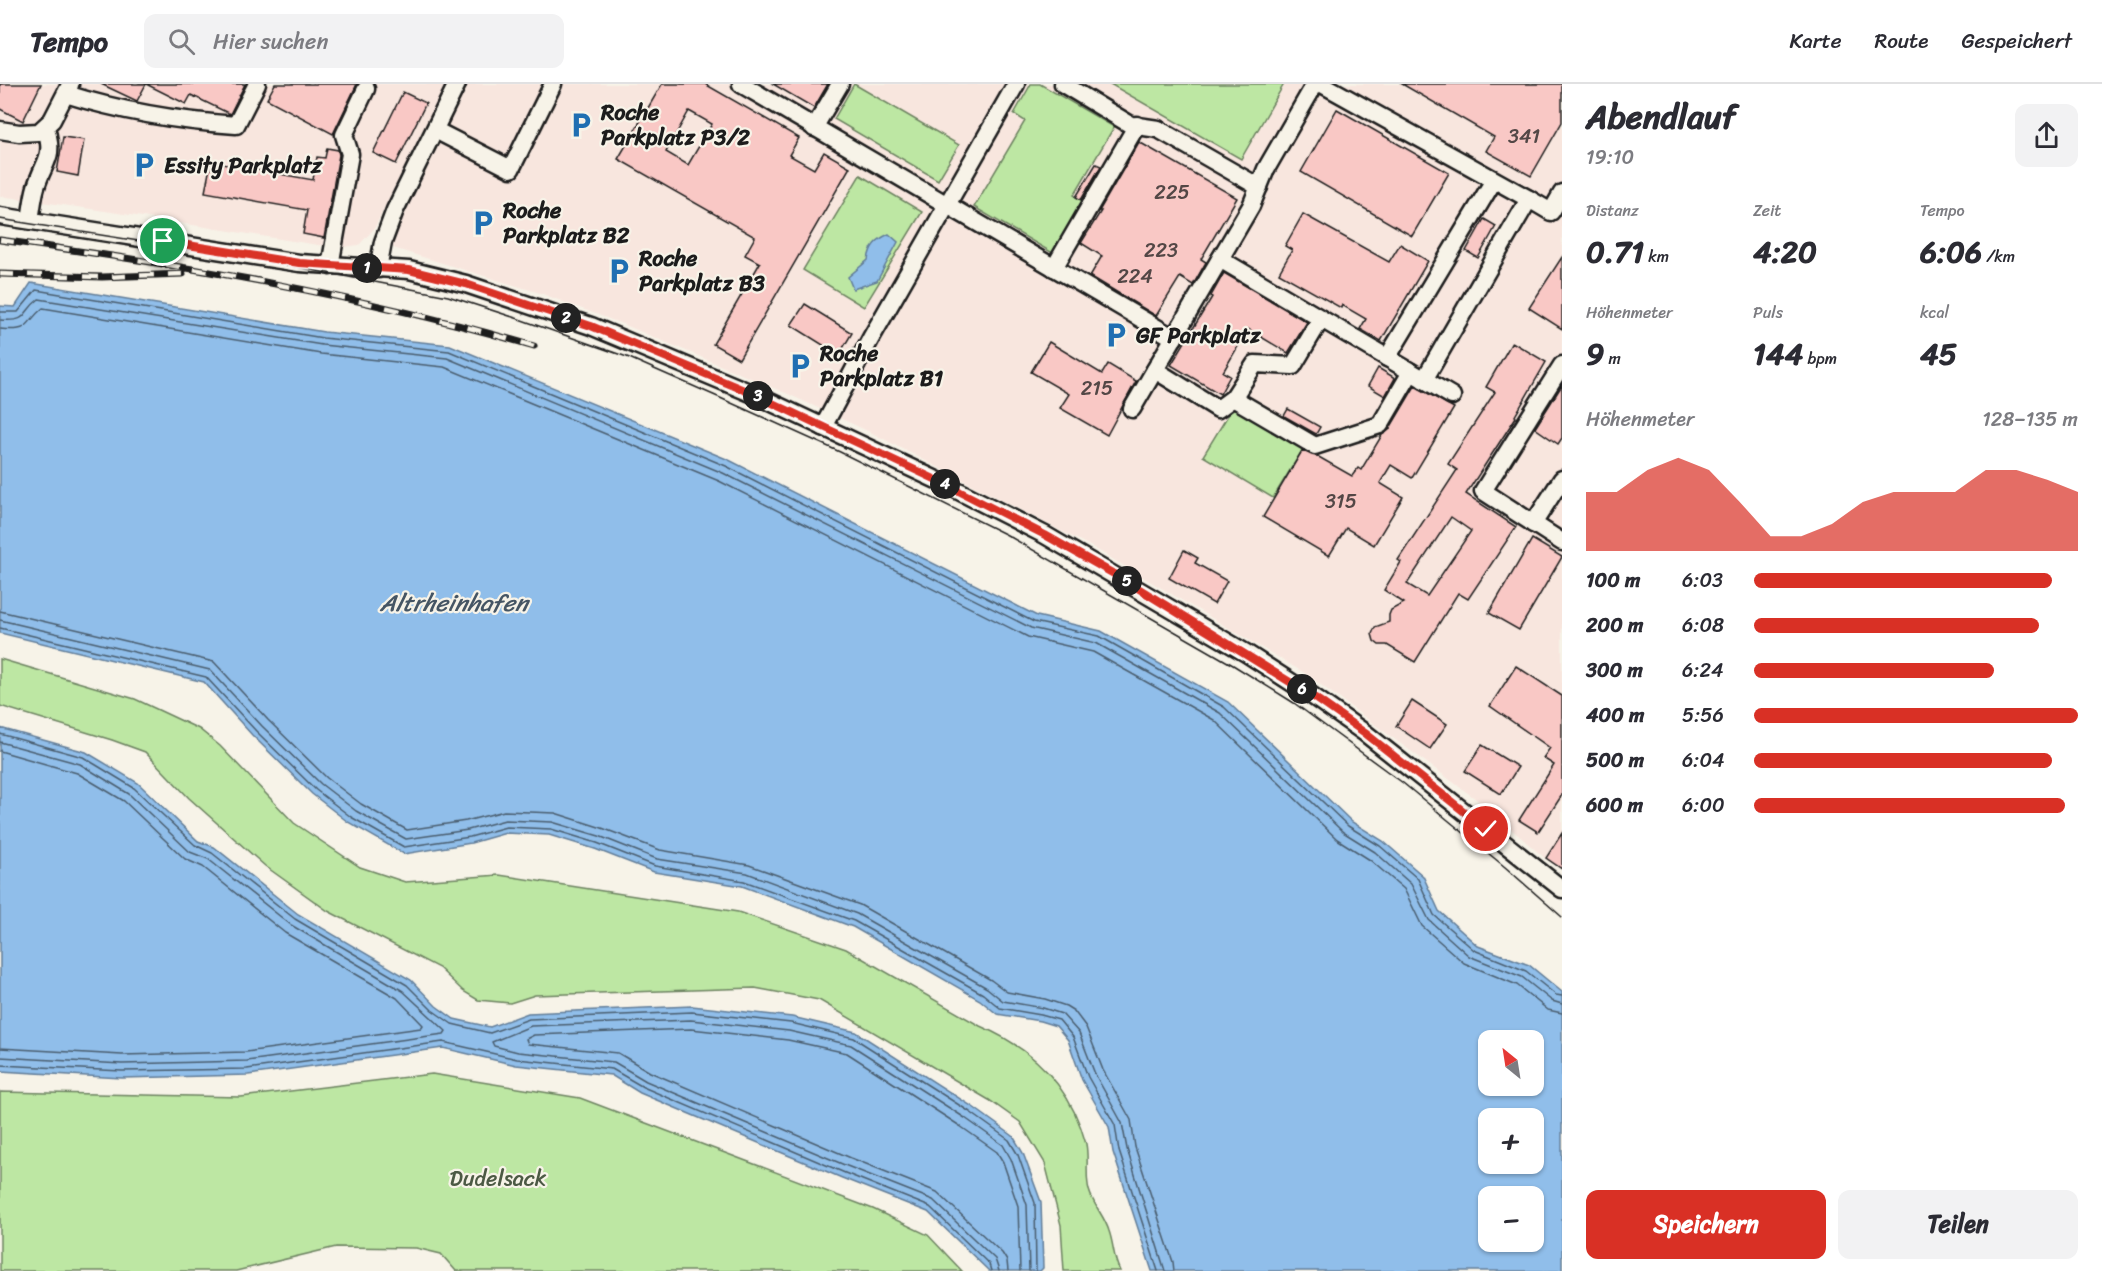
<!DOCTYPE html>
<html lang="de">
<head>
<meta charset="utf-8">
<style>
  :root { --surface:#fff; --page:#f2f2f3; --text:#2b2b33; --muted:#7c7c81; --line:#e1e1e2; --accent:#d93025 }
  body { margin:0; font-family:Sriracha,sans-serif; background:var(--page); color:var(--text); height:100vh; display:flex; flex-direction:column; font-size:22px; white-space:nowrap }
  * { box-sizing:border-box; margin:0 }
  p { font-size:20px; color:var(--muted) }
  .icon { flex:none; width:33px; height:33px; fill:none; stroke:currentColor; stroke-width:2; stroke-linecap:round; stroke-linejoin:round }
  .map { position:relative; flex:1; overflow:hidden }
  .panel { display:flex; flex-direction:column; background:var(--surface); width:540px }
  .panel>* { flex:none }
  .needle { width:39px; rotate:330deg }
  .fabs { position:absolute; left:1478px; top:946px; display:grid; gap:12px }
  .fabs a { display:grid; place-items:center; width:66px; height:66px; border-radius:12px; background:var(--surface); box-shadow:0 2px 4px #0004; font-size:30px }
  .pin { position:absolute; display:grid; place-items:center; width:51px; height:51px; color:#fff; margin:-26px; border:3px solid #fff; border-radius:50%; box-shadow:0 2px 6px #0007 }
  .km { position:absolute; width:30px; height:30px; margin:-15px; border-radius:50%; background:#222; color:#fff; font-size:16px; line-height:30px; text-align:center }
  .round { display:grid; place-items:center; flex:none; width:63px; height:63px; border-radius:12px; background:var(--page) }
  .headline { display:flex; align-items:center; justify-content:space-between; height:102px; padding:0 24px }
  h1 { font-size:33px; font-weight:700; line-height:45px }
  .metrics { display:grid; grid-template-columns:repeat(3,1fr); gap:9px; height:102px; padding:6px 24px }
  .metrics div { display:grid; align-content:center }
  .metrics b { font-size:30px; font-weight:700 }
  .metrics small { font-size:16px; font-weight:400 }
  .metrics p { font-size:16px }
  .chart { height:168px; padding:12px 24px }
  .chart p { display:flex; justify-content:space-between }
  .chart svg { width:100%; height:108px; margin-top:6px; fill:var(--accent); opacity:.7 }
  .action { display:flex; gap:12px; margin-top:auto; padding:12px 24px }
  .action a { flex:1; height:69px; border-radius:12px; background:var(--accent); color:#fff; font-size:24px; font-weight:700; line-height:69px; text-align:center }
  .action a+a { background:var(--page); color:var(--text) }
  ul { padding:0 24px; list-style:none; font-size:20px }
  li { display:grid; grid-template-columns:96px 72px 1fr; align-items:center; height:45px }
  li i { height:15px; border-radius:8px; background:var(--accent) }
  header { display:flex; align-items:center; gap:36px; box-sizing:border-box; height:84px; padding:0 30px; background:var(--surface); border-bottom:2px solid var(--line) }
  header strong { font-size:28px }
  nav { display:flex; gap:33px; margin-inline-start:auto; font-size:21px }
  .search { width:420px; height:54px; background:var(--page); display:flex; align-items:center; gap:15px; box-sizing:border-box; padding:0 21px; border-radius:12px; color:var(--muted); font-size:22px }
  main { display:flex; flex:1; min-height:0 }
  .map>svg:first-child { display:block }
</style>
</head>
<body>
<header>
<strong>Tempo</strong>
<div class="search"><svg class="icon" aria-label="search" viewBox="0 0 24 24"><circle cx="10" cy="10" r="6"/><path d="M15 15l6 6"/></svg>Hier suchen</div>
<nav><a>Karte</a><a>Route</a><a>Gespeichert</a></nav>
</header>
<main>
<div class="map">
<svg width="1562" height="1187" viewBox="0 0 1562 1187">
  <rect width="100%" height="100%" fill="#f7f3e8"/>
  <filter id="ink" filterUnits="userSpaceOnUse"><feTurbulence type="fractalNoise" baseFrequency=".0167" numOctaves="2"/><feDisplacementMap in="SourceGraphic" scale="12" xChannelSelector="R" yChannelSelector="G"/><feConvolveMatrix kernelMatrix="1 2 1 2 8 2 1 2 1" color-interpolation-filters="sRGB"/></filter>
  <g filter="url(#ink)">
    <g fill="#f8e6de">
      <polygon points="0,0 447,0 374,145 359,161 337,164 105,127 0,112"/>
      <polygon points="467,0 1562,0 1562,786 1546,775 1476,715 1306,590 1094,464 874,350 788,310 625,241 540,209 393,164 392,150"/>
    </g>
    <g fill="#bde7a3" stroke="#6c8260" stroke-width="1.5">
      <polygon points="854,0 959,61 938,96 834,35"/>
      <polygon points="1031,0 1040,0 1114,43 1074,111 1086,119 1056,171 974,123 1025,37 1014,30"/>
      <polygon points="1110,0 1284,0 1241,75"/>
      <polygon points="860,91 922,128 864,223 803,186"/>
      <polygon points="1233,323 1303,365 1273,414 1203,372"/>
      <path d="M0,575L135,615L199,645L220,662L294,739L360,783L405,798L499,791L738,828L846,865L980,942C1034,965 1071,1003 1086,1060C1089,1075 1085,1091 1089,1106C1093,1121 1105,1133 1109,1147C1114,1161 1113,1174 1120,1187H1064L1061,1141L1045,1079L1020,1038L989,1016L819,916L755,904L535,911L510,919L478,916L463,907L439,884L328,827L265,782L189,714L145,668L112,656L0,622Z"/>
      <polygon points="432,990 580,1014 873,1125 928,1151 962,1187 456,1187 441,1170 416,1164 336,1163 236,1187 0,1187 0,1008 241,1013"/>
    </g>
    <g fill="#90beea" stroke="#627d98" stroke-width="1.5" fill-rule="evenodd">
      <path d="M889,150L898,158L877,197L853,205L848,193L868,176C870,162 876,156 889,150Z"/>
      <path d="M31,199L324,248L450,261L729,376L1037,532L1101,547L1228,618L1352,738L1383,757L1423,792L1439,827L1478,862L1529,881L1562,908V1187H1152L1113,1068L1109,1043L1082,996L1068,956L1056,942L1040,937L997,930L980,916L853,843L742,802L654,788L595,765L549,751L506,749L471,759L404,770L348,738L312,710L252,651L204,598L0,549V222L15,223ZM1488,957H1533V1002H1488ZM1488,1035H1533V1080H1488ZM1488,1113H1533V1158H1488Z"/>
      <polygon points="0,644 86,668 138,699 198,757 214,763 298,830 411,896 436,922 454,935 490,943 528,929 692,922 792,933 856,948 973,1023 1013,1052 1023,1069 1041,1118 1043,1184 1040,1187 989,1187 928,1128 842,1094 640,1009 611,991 516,981 443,964 248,991 122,994 0,987"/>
    </g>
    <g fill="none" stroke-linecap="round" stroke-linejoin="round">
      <g stroke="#4a5d6e" stroke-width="1.5">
        <polyline points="0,228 18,228 36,206 323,254 449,267 726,382 1034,538 1099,552 1224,623 1348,742 1380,762 1418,795 1434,831 1474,866 1526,887 1556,911 1562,912"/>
        <path d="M0,236C31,238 20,229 39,215L322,261L447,274L723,389L1031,544L1096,559L1220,629L1343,748L1375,768L1411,800L1429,836L1469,872L1522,893L1552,917L1562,920"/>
        <path d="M0,245C33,248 23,240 43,224L321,270L444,283L719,397L1028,553L1093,568L1214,636L1337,755L1370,776L1404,805L1422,842L1464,879L1517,901L1548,926L1562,929"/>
        <polyline points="0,527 214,578 268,636 327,694 361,720 407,746 466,737 504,727 555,729 602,744 660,766 749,781 860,821 991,896 1007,908 1045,915 1066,922 1074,927 1086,943 1103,986 1131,1036 1135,1063 1173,1178 1174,1187"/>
        <polyline points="0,536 210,586 262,642 321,700 356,727 406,755 468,746 505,736 552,738 599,752 657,775 747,789 857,830 987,904 1003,917 1043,924 1062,930 1079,949 1095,990 1122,1039 1127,1065 1165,1187"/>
        <polyline points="0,544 206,593 256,647 316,706 351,733 404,763 470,753 506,743 551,745 597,759 655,782 744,797 854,837 983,910 1000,924 1041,931 1059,936 1073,953 1088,993 1115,1041 1119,1067 1158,1187"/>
        <polyline points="0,650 83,673 134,704 195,761 212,769 295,835 407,901 432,926 452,940 490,949 529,935 692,928 791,939 854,954 970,1028 1009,1056 1018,1071 1035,1119 1036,1187"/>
        <polyline points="0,658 80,680 129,710 190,768 208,775 291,841 403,907 446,947 444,950 247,977 122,980 0,973"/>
        <polyline points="0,667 77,689 124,717 185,775 203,783 285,849 397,914 423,941 421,944 246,968 122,971 0,964"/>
        <polyline points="0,981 122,987 247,985 443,958 517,975 612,985 643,1003 845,1089 930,1123 989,1180 991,1187"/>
        <polyline points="999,1187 995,1175 933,1116 847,1082 646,997 614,978 518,968 494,962 492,958 531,942 691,936 789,947 851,961 965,1034 1003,1061 1011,1075 1027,1121 1029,1187"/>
        <polyline points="1008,1187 1007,1177 1002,1169 937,1108 851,1074 650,988 618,969 528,960 526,955 534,951 691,945 788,956 847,969 960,1042 997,1068 1003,1078 1018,1122 1020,1187"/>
      </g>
    </g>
    <g fill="#f9c8c5" stroke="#1c1c1c" stroke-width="1.5" fill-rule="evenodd">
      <polygon points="0,0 41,0 23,37 0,25"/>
      <polygon points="101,0 146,0 137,17"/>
      <polygon points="146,0 245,0 230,30 191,11 186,20"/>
      <polygon points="275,0 357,0 333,50 267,15"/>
      <path d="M662,0H705L799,54L789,71L814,85L824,68L850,83L739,275L713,260L760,179L745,171L755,153L618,75ZM689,27L712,40L688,81L666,68Z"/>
      <polygon points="773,0 828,0 814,24"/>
      <polygon points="1402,0 1562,0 1562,38 1531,92 1486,67 1494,53"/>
      <polygon points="403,8 426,19 396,80 373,69"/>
      <polygon points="1337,25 1449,89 1412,152 1301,88"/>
      <polygon points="63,53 84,56 78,92 57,88"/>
      <polygon points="1139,58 1237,114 1201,175 1206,178 1193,201 1180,193 1156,232 1090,192 1102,172 1081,159 1101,127 1099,127"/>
      <polygon points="327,64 338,66 339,71 324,154 303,150 307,126 205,108 211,78 313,96 317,73 325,74"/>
      <polygon points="1096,80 1101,82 1081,116 1076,113"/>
      <polygon points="1303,130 1389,178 1400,160 1428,177 1381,257 1360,245 1366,235 1342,221 1341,224 1279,189 1292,166 1285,162"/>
      <polygon points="1484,135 1496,142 1478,174 1466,167"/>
      <polygon points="1562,173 1562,245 1529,224"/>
      <polygon points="1224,189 1307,238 1288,269 1248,245 1223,288 1230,292 1220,310 1171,281 1212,213 1211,212"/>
      <polygon points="805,220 852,249 839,271 791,241"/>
      <polygon points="1049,258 1102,290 1108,280 1136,297 1107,351 1060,324 1069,310 1031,288"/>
      <path d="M1512,258L1546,278L1515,332L1516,333L1466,410L1516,443L1468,515L1458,509L1415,578L1387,561H1379L1374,557L1372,550L1375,543L1389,538V531L1391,526L1404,519L1384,506L1401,478L1398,476L1457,386L1448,380L1495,308L1486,303ZM1451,433L1471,447L1427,512L1407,500Z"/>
      <polygon points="1378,284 1395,294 1385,312 1368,302"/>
      <polygon points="1562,301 1562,354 1558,360 1535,344"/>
      <polygon points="1415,302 1454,324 1412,394 1391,381 1380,399 1403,413 1374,461 1346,444 1329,472 1263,433 1302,367 1317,372 1352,392 1358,384 1361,386 1382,351 1389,346"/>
      <polygon points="1288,325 1320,343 1316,350 1284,332"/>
      <polygon points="1532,455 1562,473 1519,546 1489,529"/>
      <polygon points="1184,466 1198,474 1195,479 1227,497 1214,520 1169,494"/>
      <polygon points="1516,582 1562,612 1562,711 1538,748 1519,736 1554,681 1543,674 1550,664 1490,622"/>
      <polygon points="1412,617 1447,640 1430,665 1396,642"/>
      <polygon points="1482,661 1518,683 1501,710 1465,687"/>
      <polygon points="1562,749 1562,785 1546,774"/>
    </g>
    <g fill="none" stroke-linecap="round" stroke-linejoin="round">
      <g stroke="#1c1c1c" stroke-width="21">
        <g id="minor">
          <polyline points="741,0 1174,254"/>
          <polyline points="1063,0 1131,41 1158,45 1259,103"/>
          <polyline points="1322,0 1529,115"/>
          <path d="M66,10C120,27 179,37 236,41L257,0"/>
          <polyline points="814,44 840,0"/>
          <polyline points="0,46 19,49 39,48 52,36 70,1"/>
          <polyline points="435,46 511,85 553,0"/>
          <polyline points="0,132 299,179 409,186 466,200 591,242 751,309 943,399 1045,451 1246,569 1311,611 1365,649 1562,805"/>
          <path d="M30,136C32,125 33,113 36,103C44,76 55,75 46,44"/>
          <polyline points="1220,175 1452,312"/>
          <polyline points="330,182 350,70 344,51 366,5"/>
          <polyline points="1054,184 1137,41"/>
          <polyline points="378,185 383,158 395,126 457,0"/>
          <polyline points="1387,274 1494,96"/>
          <polyline points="1562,281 1483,407 1562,458"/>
          <polyline points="1155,286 1218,325 1233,314 1255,280 1293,282 1321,235"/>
          <polyline points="1424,296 1529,115 1551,128 1562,109"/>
          <polyline points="1233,314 1315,362 1380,341 1411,288"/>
          <polyline points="1132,325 1251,122 1266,85 1315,0"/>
          <polyline points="823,343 871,254 1016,0"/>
          <polyline points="1533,440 1562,395"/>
        </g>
      </g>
      <use href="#minor" stroke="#f7f3e8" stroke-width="16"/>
      <polyline stroke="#1c1c1c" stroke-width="1.5" points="0,135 265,177 448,212 519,235 627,273 718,313 840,368 1007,451 1233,581 1294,619 1403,699 1505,783 1562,833"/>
      <g stroke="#1c1c1c" stroke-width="7">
        <g id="rail">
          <path d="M0,156C180,180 360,211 534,262"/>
          <polyline points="0,190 102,193 183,190"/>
        </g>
      </g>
      <use href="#rail" stroke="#f7f3e8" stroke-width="4.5" stroke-dasharray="14" stroke-linecap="butt"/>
    </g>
  </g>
  <g fill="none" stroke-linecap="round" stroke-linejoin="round" filter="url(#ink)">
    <g stroke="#fff" stroke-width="12">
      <polyline id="route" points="163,157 299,179 409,186 466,200 591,242 751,309 943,399 1045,451 1128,498 1311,611 1365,649 1486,745"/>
    </g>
    <use href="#route" stroke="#d93025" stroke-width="8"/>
  </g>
  <defs>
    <g id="parking-bare" transform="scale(2.07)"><path d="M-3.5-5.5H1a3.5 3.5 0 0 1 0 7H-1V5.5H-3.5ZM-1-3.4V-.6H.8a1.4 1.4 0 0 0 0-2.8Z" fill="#1f6fb2" stroke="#f7f3e8" stroke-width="2.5" paint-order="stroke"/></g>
  </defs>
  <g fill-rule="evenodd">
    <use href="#parking-bare" x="581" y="41"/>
    <use href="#parking-bare" x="144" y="81"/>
    <use href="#parking-bare" x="483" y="139"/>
    <use href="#parking-bare" x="619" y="187"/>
    <use href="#parking-bare" x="1116" y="251"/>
    <use href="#parking-bare" x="800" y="282"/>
  </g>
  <g text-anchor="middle" stroke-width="4.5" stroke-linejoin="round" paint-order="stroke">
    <g font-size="20" fill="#534746">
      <text x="1524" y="59">341</text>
      <text x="1172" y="115">225</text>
      <text x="1161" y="173">223</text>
      <text x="1135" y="199">224</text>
      <text x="1097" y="311">215</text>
      <text x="1341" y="424">315</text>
    </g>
    <g font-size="22" font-weight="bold" fill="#1c1c1c" stroke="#f7f3e8" text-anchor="start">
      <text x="601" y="36">Roche<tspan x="601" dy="25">Parkplatz P3/2</tspan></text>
      <text x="164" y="89">Essity Parkplatz</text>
      <text x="503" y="134">Roche<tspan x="503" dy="25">Parkplatz B2</tspan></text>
      <text x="639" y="182">Roche<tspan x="639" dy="25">Parkplatz B3</tspan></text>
      <text x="1136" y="259">GF Parkplatz</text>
      <text x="820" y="277">Roche<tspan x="820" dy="25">Parkplatz B1</tspan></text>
    </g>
    <g font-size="22" fill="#4c5944" stroke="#f7f3e8">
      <text x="498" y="1102">Dudelsack</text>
    </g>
    <g font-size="24" font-style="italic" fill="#455564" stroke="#f7f3e8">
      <text x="454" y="527">Altrheinhafen</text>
    </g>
  </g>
</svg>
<div class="fabs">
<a><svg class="needle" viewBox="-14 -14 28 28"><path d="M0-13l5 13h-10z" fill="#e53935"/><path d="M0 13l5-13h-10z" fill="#7c7c81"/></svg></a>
<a>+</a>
<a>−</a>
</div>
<div class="pin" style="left:163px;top:157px;background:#1e9e55"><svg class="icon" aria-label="arrive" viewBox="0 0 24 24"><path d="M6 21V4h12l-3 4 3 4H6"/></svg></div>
<div class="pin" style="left:1486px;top:745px;background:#d93025"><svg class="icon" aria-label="check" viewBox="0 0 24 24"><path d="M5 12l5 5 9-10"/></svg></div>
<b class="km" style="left:367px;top:184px">1</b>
<b class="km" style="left:566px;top:234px">2</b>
<b class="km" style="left:758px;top:312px">3</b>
<b class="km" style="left:945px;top:400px">4</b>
<b class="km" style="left:1127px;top:497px">5</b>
<b class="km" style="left:1302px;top:605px">6</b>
</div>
<section class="panel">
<div class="headline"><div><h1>Abendlauf</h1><p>19:10</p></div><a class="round"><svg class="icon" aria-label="share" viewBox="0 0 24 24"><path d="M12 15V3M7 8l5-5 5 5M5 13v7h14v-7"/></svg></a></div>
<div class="metrics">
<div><p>Distanz</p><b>0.71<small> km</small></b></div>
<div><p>Zeit</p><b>4:20</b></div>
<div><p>Tempo</p><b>6:06<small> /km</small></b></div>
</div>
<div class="metrics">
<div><p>Höhenmeter</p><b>9<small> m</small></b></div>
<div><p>Puls</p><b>144<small> bpm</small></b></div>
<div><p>kcal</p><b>45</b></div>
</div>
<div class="chart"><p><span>Höhenmeter</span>128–135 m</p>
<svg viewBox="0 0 160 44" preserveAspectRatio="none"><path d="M0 44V20L10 20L20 11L30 6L40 11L50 24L60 38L70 38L80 33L90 24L100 20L110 20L120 20L130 11L140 11L150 15L160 20V44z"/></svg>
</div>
<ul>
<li><b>100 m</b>6:03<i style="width:92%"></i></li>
<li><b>200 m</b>6:08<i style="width:88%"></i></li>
<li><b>300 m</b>6:24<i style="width:74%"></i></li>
<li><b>400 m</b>5:56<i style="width:100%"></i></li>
<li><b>500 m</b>6:04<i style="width:92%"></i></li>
<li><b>600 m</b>6:00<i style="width:96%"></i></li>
</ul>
<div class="action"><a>Speichern</a><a>Teilen</a></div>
</section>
</main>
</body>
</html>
